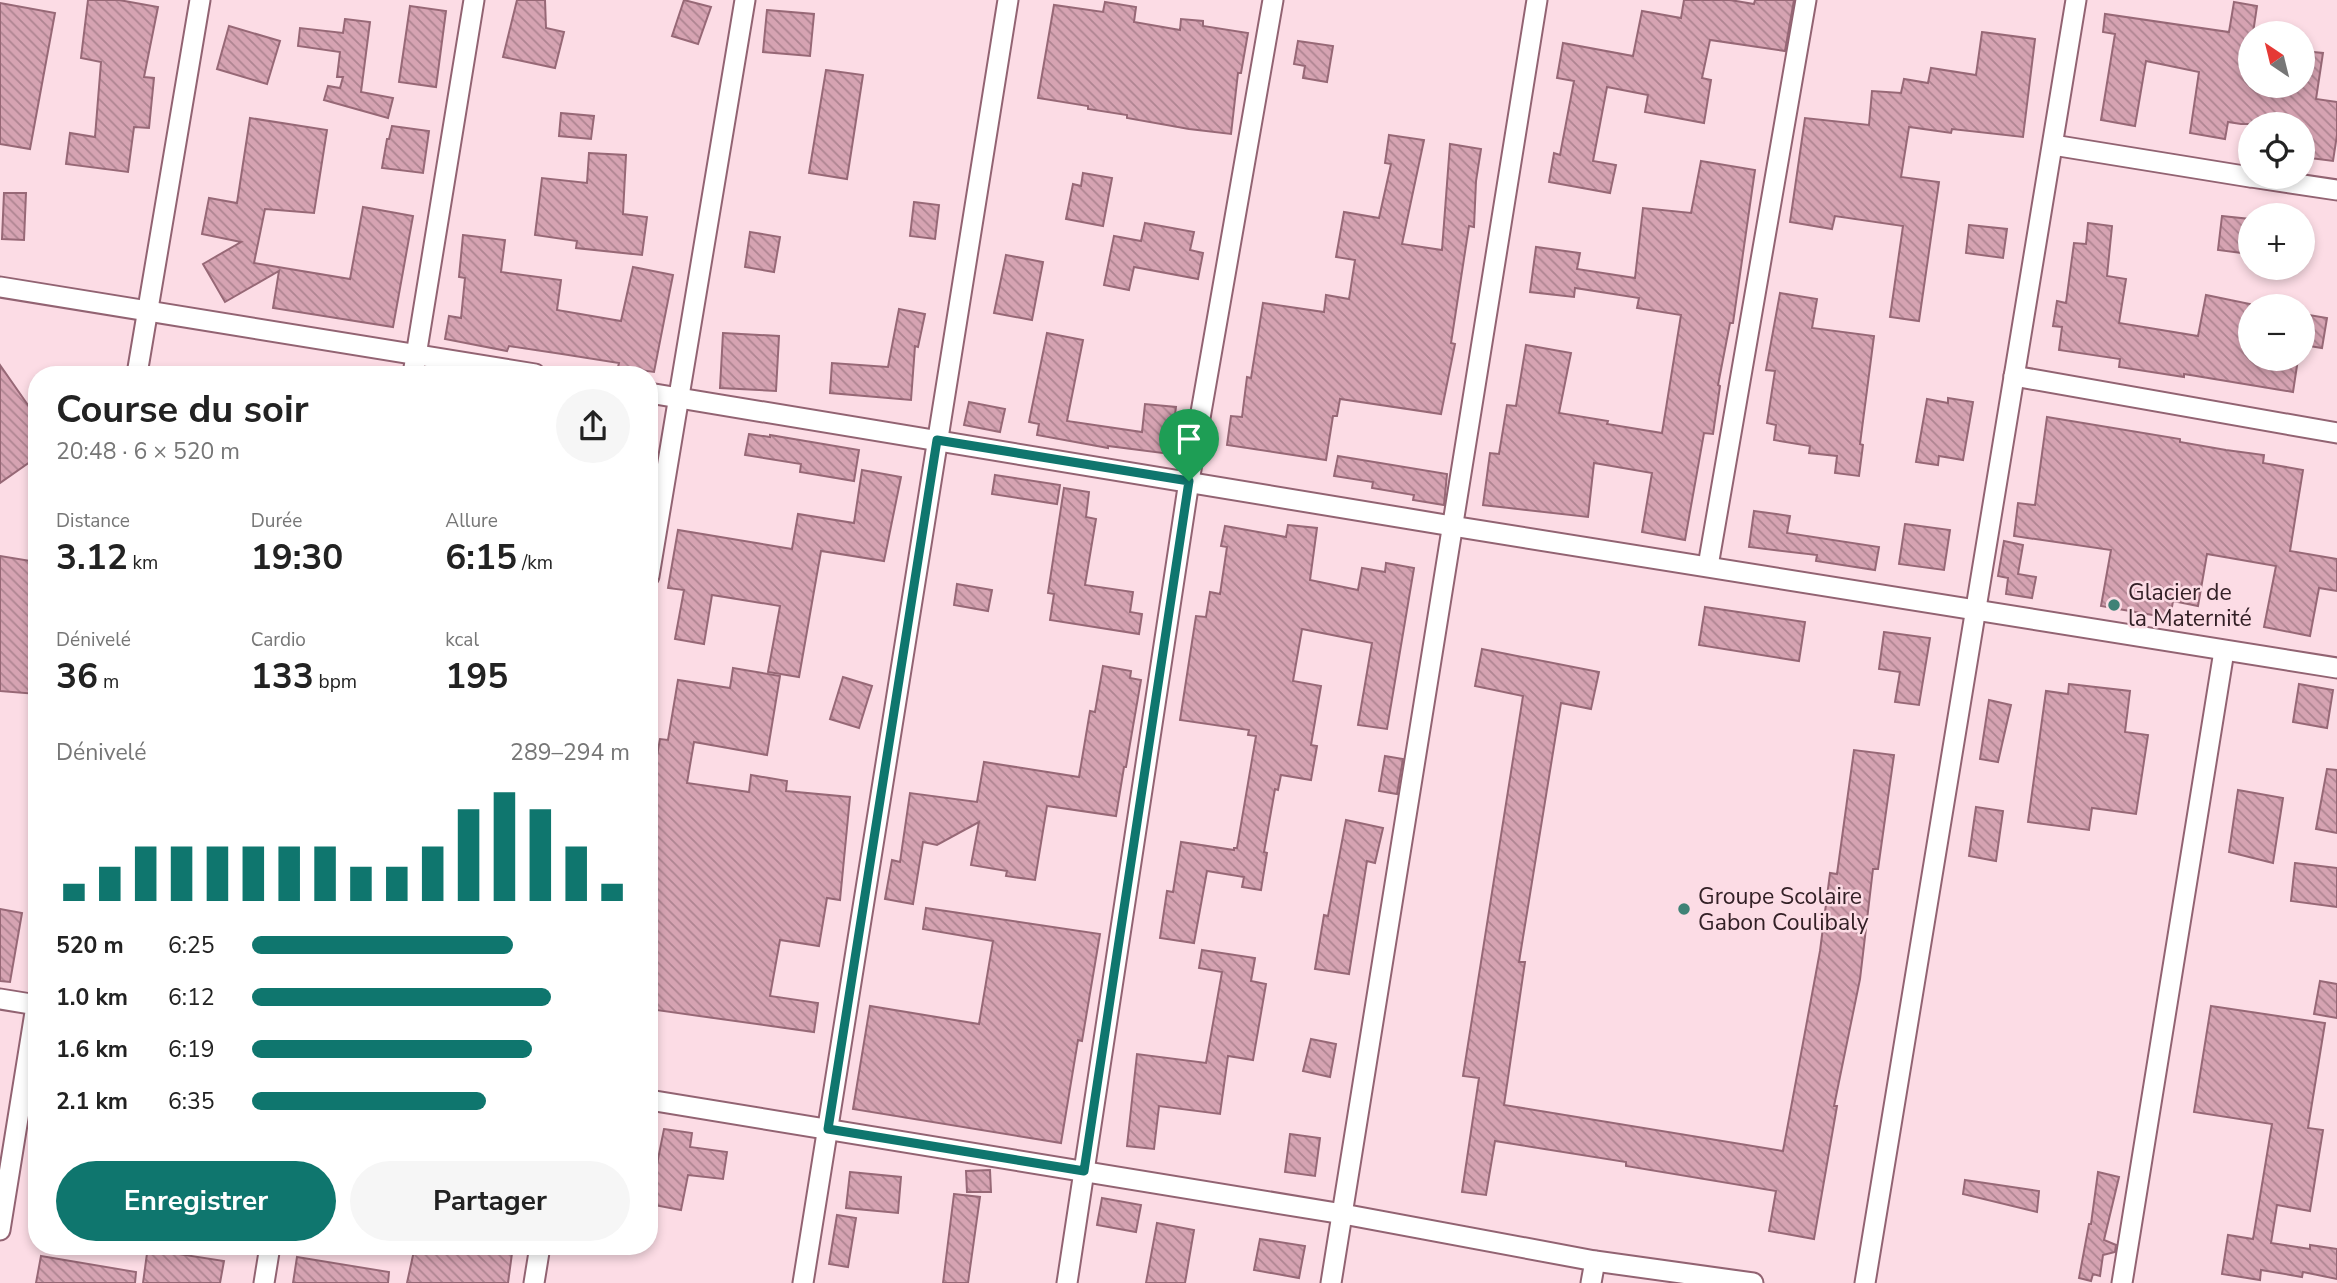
<!DOCTYPE html>
<html lang="fr">
<head>
<meta charset="utf-8">
<style>
  :root { --surface:#fff; --page:#f6f6f6; --text:#222; --muted:#767676; --accent:#0f766e }
  body { margin:0; font-family:"Nunito Sans",sans-serif; background:var(--page); color:var(--text); height:100vh; display:flex; flex-direction:column; font-size:26px; white-space:nowrap }
  * { box-sizing:border-box; margin:0 }
  p { font-size:23px; color:var(--muted) }
  .icon { flex:none; width:38px; height:38px; fill:none; stroke:currentColor; stroke-width:2; stroke-linecap:round; stroke-linejoin:round }
  .map { position:relative; flex:1; overflow:hidden }
  .side { position:absolute; left:28px; top:366px; width:630px; height:889px; display:flex; flex-direction:column; background:var(--surface); border-radius:28px; box-shadow:0 4px 10px #0003 }
  .side>* { flex:none }
  .needle { width:46px; rotate:325deg }
  .tools { position:absolute; left:2238px; top:21px; display:grid; gap:14px }
  .tools a { display:grid; place-items:center; width:77px; height:77px; border-radius:50%; background:var(--surface); box-shadow:0 4px 10px #0003; font-size:35px }
  .pin { position:absolute; display:grid; place-items:center; width:60px; height:60px; color:#fff; margin:-72px -30px; border-radius:50% 50% 50% 0; rotate:-45deg; box-shadow:0 0 7px #0007 }
  .pin .icon { rotate:45deg }
  .round { display:grid; place-items:center; flex:none; width:74px; height:74px; border-radius:37px; background:var(--page) }
  .overview { display:flex; align-items:center; justify-content:space-between; height:119px; padding:0 28px }
  h1 { font-size:38px; font-weight:700; line-height:52px }
  .figures { display:grid; grid-template-columns:repeat(3,1fr); gap:10px; height:119px; padding:7px 28px }
  .figures div { display:grid; align-content:center }
  .figures b { font-size:35px; font-weight:700 }
  .figures small { font-size:19px; font-weight:400 }
  .figures p { font-size:19px }
  .chart { height:196px; padding:14px 28px }
  .chart p { display:flex; justify-content:space-between }
  .chart svg { width:100%; height:126px; margin-top:7px; stroke:var(--accent); stroke-width:6 }
  .action { display:flex; gap:14px; margin-top:auto; padding:14px 28px }
  .action a { flex:1; height:80px; border-radius:42px; background:var(--accent); color:#fff; font-size:28px; font-weight:700; line-height:80px; text-align:center }
  .action a+a { background:var(--page); color:var(--text) }
  ul { padding:0 28px; list-style:none; font-size:23px }
  li { display:grid; grid-template-columns:112px 84px 1fr; align-items:center; height:52px }
  li i { height:18px; border-radius:9px; background:var(--accent) }
  .map>svg:first-child { display:block }
</style>
</head>
<body>
<div class="map">
<svg width="2337" height="1283" viewBox="0 0 2337 1283">
  <defs>
    <pattern id="building-back-hatch" width="6" height="6" patternUnits="userSpaceOnUse" patternTransform="scale(1.75)"><rect width="6" height="6" fill="#d6a3b2"/><path d="M-1 5l2 2M0 0l6 6M5-1l2 2" fill="none" stroke="#ae8491"/></pattern>
  </defs>
  <rect width="100%" height="100%" fill="#fcdce5"/>
  <g fill="url(#building-back-hatch)" stroke="#976876" stroke-width="2">
    <polygon points="88,0 119,0 158,7 144,77 154,78 149,128 134,127 128,172 66,164 70,133 95,137 101,62 81,58"/>
    <polygon points="517,0 545,0 546,28 564,32 555,68 503,57"/>
    <polygon points="684,0 711,7 698,44 672,36"/>
    <polygon points="1684,0 1730,0 1754,4 1755,0 1794,0 1785,51 1710,40 1702,78 1711,80 1704,123 1645,112 1648,95 1607,87 1593,161 1616,165 1610,193 1549,182 1554,153 1560,155 1574,81 1557,78 1563,43 1633,56 1642,11 1681,18"/>
    <polygon points="1105,2 1136,7 1134,22 1180,30 1181,19 1203,21 1203,26 1248,33 1241,73 1238,73 1231,134 1189,129 1127,118 1127,115 1088,109 1088,106 1038,98 1054,5 1103,12"/>
    <polygon points="2234,2 2257,6 2253,33 2250,33 2250,86 2303,86 2303,51 2323,53 2316,99 2337,102 2337,135 2333,161 2303,157 2303,124 2241,124 2228,122 2225,139 2190,133 2199,72 2146,61 2135,126 2101,120 2115,34 2103,32 2105,14 2229,32"/>
    <polygon points="0,3 55,13 30,149 0,144"/>
    <polygon points="410,6 446,11 436,87 399,82"/>
    <polygon points="767,10 814,14 810,56 763,52"/>
    <polygon points="345,19 370,22 361,92 393,98 388,118 324,100 328,86 340,88 343,77 337,77 340,52 298,46 300,28 343,33"/>
    <polygon points="229,26 280,41 267,84 217,69"/>
    <polygon points="1982,32 2035,39 2023,137 1952,129 1951,133 1909,127 1901,177 1939,182 1919,321 1890,317 1903,226 1835,216 1832,229 1790,222 1805,118 1869,125 1872,91 1901,93 1904,79 1928,83 1931,68 1976,75"/>
    <polygon points="1298,41 1333,46 1327,82 1303,78 1305,66 1294,64"/>
    <polygon points="826,70 863,75 847,179 809,173"/>
    <polygon points="561,113 594,116 591,139 559,136"/>
    <polygon points="250,118 327,130 314,213 265,209 254,263 350,279 363,207 413,216 393,327 273,308 279,271 225,302 203,264 241,242 202,234 209,198 237,203"/>
    <polygon points="392,126 429,131 423,173 382,168 387,139 389,139"/>
    <polygon points="1389,135 1424,140 1402,244 1442,250 1450,144 1481,149 1476,181 1474,227 1469,226 1451,343 1455,344 1441,414 1340,399 1337,416 1333,416 1326,460 1227,445 1231,416 1242,417 1247,377 1251,378 1263,303 1324,312 1326,295 1349,299 1355,260 1336,257 1344,212 1379,218 1391,164 1385,163"/>
    <polygon points="589,153 626,155 623,214 647,217 642,255 576,248 577,241 535,235 542,178 587,183"/>
    <polygon points="1701,161 1755,170 1733,323 1730,323 1718,385 1720,386 1713,434 1704,433 1685,540 1642,532 1652,473 1594,463 1588,517 1483,505 1490,453 1499,454 1507,405 1516,406 1526,345 1571,353 1559,413 1608,421 1607,424 1662,433 1681,315 1637,308 1639,298 1575,288 1574,297 1530,292 1536,247 1580,253 1577,269 1635,278 1643,208 1691,213"/>
    <polygon points="1083,173 1112,178 1103,226 1066,219 1073,184 1081,186"/>
    <polygon points="4,193 26,193 24,240 2,239"/>
    <polygon points="914,202 939,205 935,239 910,236"/>
    <polygon points="2222,216 2250,219 2250,254 2218,250"/>
    <polygon points="1145,223 1194,232 1190,250 1203,253 1198,279 1134,267 1129,290 1104,285 1114,236 1141,241"/>
    <polygon points="2088,223 2112,226 2107,276 2126,279 2119,323 2198,336 2206,295 2250,304 2250,359 2298,359 2293,392 2184,374 2184,377 2119,367 2120,359 2059,350 2062,327 2053,326 2057,301 2066,303 2074,243 2086,244"/>
    <polygon points="1969,225 2007,229 2003,258 1966,253"/>
    <polygon points="750,232 780,237 774,272 745,267"/>
    <polygon points="463,235 505,240 501,272 561,280 557,310 621,321 633,267 673,275 654,372 618,367 619,363 562,354 509,346 507,351 445,339 449,316 461,318 465,278 459,277"/>
    <polygon points="1006,255 1043,262 1032,320 994,313"/>
    <polygon points="1780,293 1817,299 1812,328 1874,336 1860,444 1863,445 1859,476 1835,473 1837,456 1809,453 1810,446 1774,440 1776,425 1767,423 1775,371 1766,370"/>
    <polygon points="899,309 925,314 918,347 915,346 911,400 830,393 832,363 888,367"/>
    <polygon points="2303,314 2327,318 2322,348 2303,345"/>
    <polygon points="723,333 779,336 776,391 720,388"/>
    <polygon points="1047,333 1083,340 1067,421 1142,432 1145,404 1176,407 1170,454 1108,446 1108,448 1037,435 1039,424 1029,422"/>
    <polygon points="0,365 37,418 37,457 0,483"/>
    <polygon points="1948,398 1973,402 1963,460 1939,456 1938,465 1916,462 1927,399 1948,403"/>
    <polygon points="969,402 1005,409 1000,432 964,425"/>
    <polygon points="2047,417 2180,439 2180,442 2226,450 2264,455 2263,463 2303,470 2290,551 2337,559 2337,591 2319,588 2310,636 2264,627 2276,566 2207,554 2198,606 2173,601 2170,618 2101,606 2111,550 2014,536 2018,503 2035,505"/>
    <polygon points="749,434 770,437 770,435 859,450 854,481 800,472 801,464 745,455"/>
    <polygon points="1338,456 1447,474 1444,505 1413,500 1414,495 1372,488 1373,482 1334,476"/>
    <polygon points="862,470 901,477 884,561 821,551 799,677 768,672 780,606 712,595 704,644 675,639 684,590 668,588 678,530 792,549 798,514 854,523"/>
    <polygon points="995,475 1060,485 1057,504 992,494"/>
    <polygon points="1064,488 1089,492 1086,517 1096,519 1085,585 1133,592 1130,612 1142,614 1139,634 1050,620 1054,594 1048,593"/>
    <polygon points="1754,511 1790,516 1787,533 1879,547 1875,570 1816,561 1817,555 1749,547"/>
    <polygon points="1905,524 1950,530 1944,570 1899,564"/>
    <polygon points="1288,525 1317,528 1310,580 1358,590 1362,568 1385,572 1386,563 1414,568 1387,729 1358,725 1372,643 1302,629 1293,681 1321,686 1311,745 1317,746 1311,780 1281,775 1278,790 1275,789 1264,852 1267,853 1261,890 1242,887 1244,877 1207,871 1194,943 1160,938 1167,891 1173,892 1181,842 1234,850 1234,848 1237,848 1256,736 1248,735 1249,730 1180,720 1196,616 1206,617 1210,592 1220,594 1227,547 1221,546 1225,526 1286,537"/>
    <polygon points="2004,541 2023,545 2018,574 2036,577 2032,598 2006,594 2008,578 1998,576"/>
    <polygon points="0,556 37,562 37,694 0,691"/>
    <polygon points="957,584 992,590 988,611 954,605"/>
    <polygon points="1705,607 1805,622 1799,661 1699,645"/>
    <polygon points="1884,632 1930,638 1919,705 1895,702 1900,672 1879,669"/>
    <polygon points="1482,649 1599,672 1591,709 1561,703 1519,962 1525,962 1504,1105 1783,1151 1820,951 1830,873 1837,874 1854,750 1894,755 1878,869 1873,869 1860,979 1834,1106 1837,1106 1814,1239 1769,1231 1776,1191 1626,1166 1626,1162 1495,1141 1486,1195 1462,1192 1479,1078 1463,1076 1523,696 1475,686"/>
    <polygon points="1103,666 1131,671 1130,678 1141,680 1126,767 1124,767 1116,816 1047,806 1035,880 1006,876 1007,871 971,865 979,822 937,845 923,842 913,904 885,899 892,860 900,862 910,793 977,802 984,762 1079,777 1090,711 1095,712"/>
    <polygon points="733,668 780,676 767,755 694,742 687,783 749,792 751,775 787,781 786,791 850,797 840,900 827,898 819,946 780,940 770,996 818,1003 814,1032 649,1009 649,799 660,739 668,740 678,680 730,688"/>
    <polygon points="843,677 872,686 859,728 830,719"/>
    <polygon points="2069,684 2130,691 2125,732 2148,735 2136,814 2092,808 2089,830 2028,822 2046,691 2068,694"/>
    <polygon points="2299,684 2333,690 2327,728 2293,722"/>
    <polygon points="1989,700 2011,705 1998,762 1980,759"/>
    <polygon points="1385,756 1403,759 1397,794 1379,791"/>
    <polygon points="2327,769 2337,770 2337,833 2316,829"/>
    <polygon points="2238,790 2283,798 2273,863 2229,852"/>
    <polygon points="1976,807 2003,811 1996,861 1969,856"/>
    <polygon points="1346,820 1383,828 1375,863 1367,861 1349,974 1315,969 1324,915 1328,916"/>
    <polygon points="2295,863 2337,868 2337,907 2291,901"/>
    <polygon points="926,908 1100,934 1082,1041 1078,1040 1061,1143 853,1109 870,1006 979,1024 993,941 923,929"/>
    <polygon points="0,909 22,913 10,982 0,981"/>
    <polygon points="1202,950 1255,958 1251,981 1266,984 1253,1060 1228,1056 1220,1114 1159,1106 1154,1149 1127,1146 1137,1054 1206,1063 1222,972 1199,968"/>
    <polygon points="2320,981 2337,984 2337,1018 2314,1014"/>
    <polygon points="2211,1006 2325,1023 2308,1128 2323,1130 2310,1211 2277,1205 2271,1243 2310,1249 2310,1245 2337,1249 2337,1279 2303,1272 2302,1277 2261,1270 2260,1280 2222,1274 2228,1235 2253,1239 2272,1124 2194,1112"/>
    <polygon points="1311,1039 1336,1044 1330,1077 1303,1071"/>
    <polygon points="664,1129 692,1133 690,1147 727,1152 723,1179 688,1175 681,1210 649,1204"/>
    <polygon points="1290,1134 1320,1138 1315,1176 1285,1172"/>
    <polygon points="990,1170 991,1192 967,1192 966,1171"/>
    <polygon points="850,1172 901,1177 898,1213 846,1208"/>
    <polygon points="2098,1172 2119,1177 2104,1240 2116,1245 2115,1252 2103,1255 2100,1276 2093,1274 2091,1281 2079,1278 2089,1224 2091,1224"/>
    <polygon points="1965,1180 2039,1191 2037,1212 1963,1194"/>
    <polygon points="954,1194 980,1197 968,1283 943,1283"/>
    <polygon points="1102,1198 1141,1205 1136,1232 1097,1225"/>
    <polygon points="837,1215 856,1218 848,1267 829,1264"/>
    <polygon points="1157,1223 1194,1230 1185,1283 1146,1283"/>
    <polygon points="1260,1239 1305,1246 1299,1278 1254,1270"/>
    <polygon points="148,1246 173,1246 172,1253 224,1261 220,1283 143,1283"/>
    <polygon points="415,1246 513,1246 508,1283 407,1283"/>
    <polygon points="41,1256 136,1272 135,1283 36,1283"/>
    <polygon points="297,1257 389,1272 388,1283 293,1283"/>
  </g>
  <g fill="none" stroke-linecap="round" stroke-linejoin="round">
    <g stroke="#926372" stroke-width="23">
      <g id="street">
        <polyline points="2053,145 2250,177"/>
        <polyline points="2251,177 2337,190"/>
        <polyline points="0,287 535,374"/>
        <polyline points="137,374 200,0"/>
        <polyline points="413,374 474,0"/>
        <polyline points="2014,376 2337,433"/>
        <polyline points="649,393 1452,526 2337,668"/>
        <polyline points="1708,566 1806,0"/>
        <polyline points="649,576 745,0"/>
        <polyline points="0,999 37,1005"/>
        <polyline points="649,1100 1343,1214 1595,1261 1753,1283"/>
        <polyline points="0,1230 37,1000"/>
        <polyline points="264,1283 270,1246"/>
        <polyline points="534,1283 540,1246"/>
        <polyline points="803,1283 1008,0"/>
        <polyline points="1067,1283 1189,481 1273,0"/>
        <polyline points="1331,1283 1537,0"/>
        <polyline points="1591,1283 1595,1261"/>
        <polyline points="1865,1283 2076,0"/>
        <polyline points="2122,1283 2224,651"/>
      </g>
    </g>
    <use href="#street" stroke="#fff" stroke-width="19"/>
  </g>
  <g fill="none" stroke-linecap="round" stroke-linejoin="round">
    <g stroke="#fff" stroke-width="14">
      <polygon id="route" points="937,440 1189,481 1084,1171 828,1129"/>
    </g>
    <use href="#route" stroke="#0f766e" stroke-width="9"/>
  </g>
  <g fill="#3f8276" stroke="#fcdce5" stroke-width="2.5">
    <circle cx="2114" cy="605" r="7"/>
    <circle cx="1684" cy="909" r="7"/>
  </g>
  <g text-anchor="middle" stroke-width="5" stroke-linejoin="round" paint-order="stroke">
    <g font-size="23" fill="#332026" stroke="#fcdce5" text-anchor="start">
      <text x="2128" y="600">Glacier de<tspan x="2128" dy="26">la Maternité</tspan></text>
      <text x="1698" y="904">Groupe Scolaire<tspan x="1698" dy="26">Gabon Coulibaly</tspan></text>
    </g>
  </g>
</svg>
<div class="tools">
<a><svg class="needle" viewBox="-14 -14 28 28"><path d="M0-13l5 13h-10z" fill="#e53935"/><path d="M0 13l5-13h-10z" fill="#767676"/></svg></a>
<a><svg class="icon" aria-label="locate" viewBox="0 0 24 24"><circle cx="12" cy="12" r="6"/><path d="M12 2v4M12 18v4M2 12h4M18 12h4"/></svg></a>
<a>+</a>
<a>−</a>
</div>
<div class="pin" style="left:1189px;top:481px;background:#1e9e55"><svg class="icon" aria-label="arrive" viewBox="0 0 24 24"><path d="M6 21V4h12l-3 4 3 4H6"/></svg></div>
<section class="side">
<div class="overview"><div><h1>Course du soir</h1><p>20:48 · 6 × 520 m</p></div><a class="round"><svg class="icon" aria-label="share" viewBox="0 0 24 24"><path d="M12 15V3M7 8l5-5 5 5M5 13v7h14v-7"/></svg></a></div>
<div class="figures">
<div><p>Distance</p><b>3.12<small> km</small></b></div>
<div><p>Durée</p><b>19:30</b></div>
<div><p>Allure</p><b>6:15<small> /km</small></b></div>
</div>
<div class="figures">
<div><p>Dénivelé</p><b>36<small> m</small></b></div>
<div><p>Cardio</p><b>133<small> bpm</small></b></div>
<div><p>kcal</p><b>195</b></div>
</div>
<div class="chart"><p><span>Dénivelé</span>289–294 m</p>
<svg viewBox="0 0 160 44" preserveAspectRatio="none"><path d="M5 44V38M15 44V32M25 44V25M35 44V25M45 44V25M55 44V25M65 44V25M75 44V25M85 44V32M95 44V32M105 44V25M115 44V12M125 44V6M135 44V12M145 44V25M155 44V38"/></svg>
</div>
<ul>
<li><b>520 m</b>6:25<i style="width:69%"></i></li>
<li><b>1.0 km</b>6:12<i style="width:79%"></i></li>
<li><b>1.6 km</b>6:19<i style="width:74%"></i></li>
<li><b>2.1 km</b>6:35<i style="width:62%"></i></li>
</ul>
<div class="action"><a>Enregistrer</a><a>Partager</a></div>
</section>
</div>
</body>
</html>
